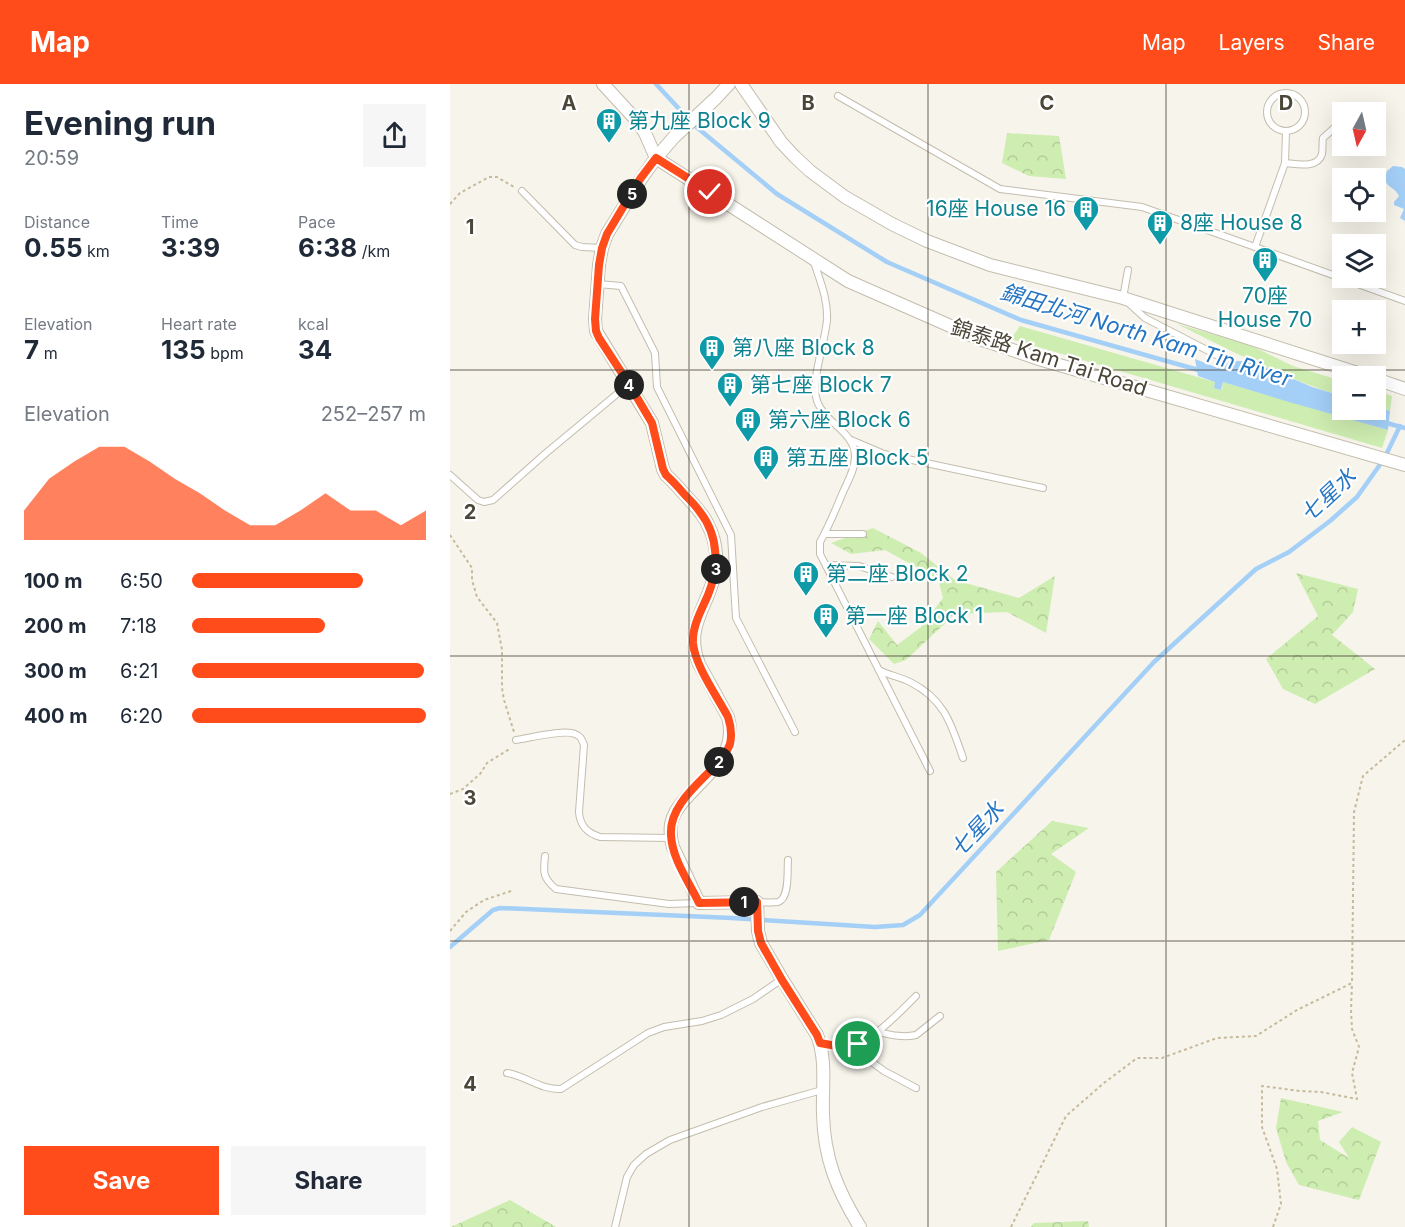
<!DOCTYPE html>
<html lang="en">
<head>
<meta charset="utf-8">
<style>
  :root { --surface:#fff; --page:#f6f6f7; --text:#1f2937; --muted:#747a83; --accent:#ff4c1a }
  body { margin:0; font-family:Inter,"Noto Sans TC",sans-serif; background:var(--page); color:var(--text); height:100vh; display:flex; flex-direction:column; font-size:22px; white-space:nowrap }
  * { box-sizing:border-box; margin:0 }
  p { font-size:20px; color:var(--muted) }
  .icon { flex:none; width:33px; height:33px; fill:none; stroke:currentColor; stroke-width:2; stroke-linecap:round; stroke-linejoin:round }
  .map { position:relative; flex:1; overflow:hidden }
  .details { display:flex; flex-direction:column; background:var(--surface); width:450px }
  .details>* { flex:none }
  .needle { width:39px; rotate:188deg }
  .tools { position:absolute; left:882px; top:18px; display:grid; gap:12px }
  .tools a { display:grid; place-items:center; width:54px; height:54px; border-radius:0px; background:var(--surface); box-shadow:0 6px 24px #0002; font-size:30px }
  .pin { position:absolute; display:grid; place-items:center; width:51px; height:51px; color:#fff; margin:-26px; border:3px solid #fff; border-radius:50%; box-shadow:0 2px 6px #0007 }
  .km { position:absolute; width:30px; height:30px; margin:-15px; border-radius:50%; background:#222; color:#fff; font-size:16px; line-height:30px; text-align:center }
  .round { display:grid; place-items:center; flex:none; width:63px; height:63px; border-radius:0px; background:var(--page) }
  .summary { display:flex; align-items:center; justify-content:space-between; height:102px; padding:0 24px }
  h1 { font-size:33px; font-weight:700; line-height:45px }
  .stats { display:grid; grid-template-columns:repeat(3,1fr); gap:9px; height:102px; padding:6px 24px }
  .stats div { display:grid; align-content:center }
  .stats b { font-size:26px; font-weight:700 }
  .stats small { font-size:16px; font-weight:400 }
  .stats p { font-size:16px }
  .chart { height:168px; padding:12px 24px }
  .chart p { display:flex; justify-content:space-between }
  .chart svg { width:100%; height:108px; margin-top:6px; fill:var(--accent); opacity:.7 }
  .button { display:flex; gap:12px; margin-top:auto; padding:12px 24px }
  .button a { flex:1; height:69px; border-radius:0px; background:var(--accent); color:#fff; font-size:24px; font-weight:700; line-height:69px; text-align:center }
  .button a+a { background:var(--page); color:var(--text) }
  ul { padding:0 24px; list-style:none; font-size:20px }
  li { display:grid; grid-template-columns:96px 72px 1fr; align-items:center; height:45px }
  li i { height:15px; border-radius:8px; background:var(--accent) }
  header { display:flex; align-items:center; gap:36px; box-sizing:border-box; height:84px; padding:0 30px; background:var(--accent); color:#fff }
  header strong { font-size:28px }
  nav { display:flex; gap:33px; margin-inline-start:auto; font-size:21px }
  main { display:flex; flex:1; min-height:0 }
  .map>svg:first-child { display:block }
</style>
</head>
<body>
<header>
<strong>Map</strong>
<nav><a>Map</a><a>Layers</a><a>Share</a></nav>
</header>
<main>
<section class="details">
<div class="summary"><div><h1>Evening run</h1><p>20:59</p></div><a class="round"><svg class="icon" aria-label="share" viewBox="0 0 24 24"><path d="M12 15V3M7 8l5-5 5 5M5 13v7h14v-7"/></svg></a></div>
<div class="stats">
<div><p>Distance</p><b>0.55<small> km</small></b></div>
<div><p>Time</p><b>3:39</b></div>
<div><p>Pace</p><b>6:38<small> /km</small></b></div>
</div>
<div class="stats">
<div><p>Elevation</p><b>7<small> m</small></b></div>
<div><p>Heart rate</p><b>135<small> bpm</small></b></div>
<div><p>kcal</p><b>34</b></div>
</div>
<div class="chart"><p><span>Elevation</span>252–257 m</p>
<svg viewBox="0 0 160 44" preserveAspectRatio="none"><path d="M0 44V32L10 19L20 12L30 6L40 6L50 12L60 19L70 25L80 32L90 38L100 38L110 32L120 25L130 32L140 32L150 38L160 32V44z"/></svg>
</div>
<ul>
<li><b>100 m</b>6:50<i style="width:73%"></i></li>
<li><b>200 m</b>7:18<i style="width:57%"></i></li>
<li><b>300 m</b>6:21<i style="width:99%"></i></li>
<li><b>400 m</b>6:20<i style="width:100%"></i></li>
</ul>
<div class="button"><a>Save</a><a>Share</a></div>
</section>
<div class="map">
<svg width="955" height="1143" viewBox="0 0 955 1143">
  <defs>
    <pattern id="forest-crowns" width="20" height="18" patternUnits="userSpaceOnUse" patternTransform="scale(1.5)"><rect width="20" height="18" fill="#ceedb1"/><path d="M2 6a3 3 0 1 1 6 0M12 15a3 3 0 1 1 6 0" fill="none" stroke="#b3cd99"/></pattern>
  </defs>
  <rect width="100%" height="100%" fill="#f7f4eb"/>
  <g fill="#ceedb1">
    <path d="M727,240L800,261L843,282L892,297V312C835,295 781,267 727,240Z"/>
    <polygon points="570,242 765,298 764,304 772,306 773,298 938,346 932,364 561,255"/>
    <polygon points="926,307 942,312 940,327 926,322"/>
  </g>
  <g fill="url(#forest-crowns)">
    <polygon points="557,49 609,52 616,95 579,92 552,79"/>
    <polygon points="423,444 471,469 505,496 569,514 605,492 596,549 557,528 505,530 456,576 444,580 419,555 428,537 447,561 471,543 493,514 488,495 435,466 401,470 381,459"/>
    <polygon points="846,489 908,505 903,528 882,551 925,585 865,620 833,605 816,575 868,532"/>
    <polygon points="602,737 639,744 601,770 626,788 599,856 548,867 546,788"/>
    <polygon points="831,1014 893,1028 868,1037 870,1056 899,1074 889,1058 902,1043 931,1058 909,1116 849,1101 836,1078 826,1044"/>
    <polygon points="60,1116 106,1143 1,1143"/>
    <polygon points="638,1137 639,1143 581,1143 584,1139"/>
  </g>
  <g fill="#a4cff7">
    <path d="M943,82L952,83L955,85V137L950,134L954,125L944,121V118L949,112C944,101 931,104 937,87Z"/>
    <polygon points="745,275 768,284 787,277 801,277 862,303 892,312 892,326 926,326 926,322 940,327 938,346 839,318 773,298 771,306 764,304 765,298 748,292"/>
  </g>
  <g fill="none" stroke-linecap="round" stroke-linejoin="round">
    <g stroke="#a4cff7" stroke-width="4.5">
      <polyline points="206,0 244,41 327,110 437,178 571,236 752,287"/>
      <polyline points="933,338 955,344"/>
      <polyline points="0,863 43,826 50,824 282,834 425,843 453,841 470,831 481,819 704,578 806,485 839,468 880,437 907,413 934,375 950,342"/>
    </g>
    <g stroke="#c3bdad" stroke-width="8">
      <g id="service">
        <circle cx="836" cy="28" r="19"/>
        <polyline points="388,12 550,105 692,123 805,163 955,217"/>
        <path d="M835,79C846,80 868,85 872,70C873,65 872,59 873,54L892,37"/>
        <polyline points="72,107 125,161 132,163 152,164"/>
        <polyline points="805,163 835,79 836,47"/>
        <path d="M364,178C370,197 378,215 377,236C375,258 362,293 366,313C371,338 406,347 405,373C405,385 398,397 393,408C386,425 379,442 370,458V470L480,687"/>
        <polyline points="678,186 673,214 695,234 776,276"/>
        <polyline points="148,200 171,202 205,269 207,303 281,451 286,534 345,648"/>
        <polyline points="401,356 434,370 593,404"/>
        <polyline points="0,391 28,416 34,418 43,416 96,369 179,300"/>
        <polyline points="375,450 413,450"/>
        <polyline points="376,481 409,482 442,493"/>
        <path d="M429,586C438,591 450,593 460,598C494,615 501,639 513,674"/>
        <path d="M66,656C80,654 114,645 125,650C131,652 132,656 134,661L129,728C130,742 137,749 150,753L221,754"/>
        <path d="M95,772C93,789 93,794 106,805L219,820L248,819"/>
        <path d="M307,818C313,818 322,819 328,818C340,814 337,786 338,776"/>
        <path d="M428,948C441,951 453,954 466,951L490,932"/>
        <path d="M370,959C380,961 390,963 399,962C421,959 450,928 466,912"/>
        <polyline points="400,962 434,987 466,1004"/>
        <path d="M57,989C76,992 91,1006 111,1005L198,949L214,943L252,937L271,931L303,915L332,895"/>
        <polyline points="165,1143 177,1093 184,1081 196,1070 220,1056 312,1023 372,1006"/>
      </g>
    </g>
    <g stroke="#c3bdad" stroke-width="14">
      <g id="minor">
        <polyline points="153,0 188,38 195,49 206,74"/>
        <path d="M279,0L266,14L224,53L206,74L191,95L157,150L152,164L149,181L145,235L146,247L202,339L213,385L216,391C223,397 229,404 235,411C243,420 253,429 258,441C267,458 269,481 262,500C252,530 236,547 249,580L278,633C288,669 260,687 238,712C230,720 223,729 221,740C220,748 221,756 223,763L249,819L307,818L308,847L311,859L332,895L367,951C377,976 372,1004 373,1030C374,1074 387,1106 410,1143"/>
        <polyline points="291,0 331,58 345,73 360,87 395,113 442,140 477,157 540,181 673,214 917,292"/>
        <polyline points="206,74 398,197 530,255 592,276 955,381"/>
        <polyline points="926,295 955,305"/>
      </g>
    </g>
    <g stroke="#c6ba9c" stroke-width="2" stroke-dasharray="3 3" stroke-linecap="butt">
      <polyline points="0,120 10,109 39,93 47,93 64,103"/>
      <polyline points="0,451 22,484 22,496 27,513 47,539 52,566 52,604 54,616 64,648"/>
      <polyline points="0,710 13,705 30,690 37,679 61,664"/>
      <polyline points="0,847 16,828 34,816 64,806"/>
      <polyline points="561,1143 616,1032 654,999 687,974 712,974 767,954 806,952 847,926 902,899 904,728 913,692 955,656"/>
      <polyline points="823,1143 831,1120 827,1085 812,1043 812,1002 850,1007 871,1008 907,1015 902,989 909,963 902,945 901,926 902,899"/>
    </g>
    <use href="#service" stroke="#fff" stroke-width="6"/>
    <use href="#minor" stroke="#fff" stroke-width="12"/>
  </g>
  <g fill="none" stroke-linecap="round" stroke-linejoin="round">
    <g stroke="#fff" stroke-width="12">
      <path id="route" d="M260,108L206,74L190,95L157,150L152,164L149,181L145,235L146,247L149,254L179,300L202,339L213,385L216,391C223,397 229,404 235,411C240,416 246,422 250,428C269,452 269,484 258,511C252,525 242,542 243,559C245,582 267,612 278,633C281,642 282,651 280,660C277,669 270,676 264,683C246,702 219,723 221,751C222,775 239,798 249,819L307,818L308,847L311,859L332,896L367,951L370,959L392,963L408,960"/>
    </g>
    <use href="#route" stroke="#ff4c1a" stroke-width="8"/>
  </g>
  <path fill="none" stroke="#4c4638" stroke-width="1.5" stroke-opacity="0.55" d="M239,0V1143M478,0V1143M716,0V1143M0,286H955M0,572H955M0,857H955"/>
  <defs>
    <g id="building-pin" transform="scale(1.35)"><path d="M0 17L-7.5 6A9.5 9.5 0 1 1 7.5 6Z" fill="#0f9aa8" stroke="#fff"/><path d="M-4-6H4V6H1V3H-1V6H-4ZM-2.5-4.3h1.7v1.8h-1.7ZM.8-4.3h1.7v1.8H.8ZM-2.5-1h1.7V.8h-1.7ZM.8-1h1.7V.8H.8Z" fill="#fff"/></g>
  </defs>
  <g fill-rule="evenodd">
    <use href="#building-pin" x="159" y="37"/>
    <use href="#building-pin" x="636" y="125"/>
    <use href="#building-pin" x="710" y="139"/>
    <use href="#building-pin" x="815" y="176"/>
    <use href="#building-pin" x="262" y="264"/>
    <use href="#building-pin" x="280" y="301"/>
    <use href="#building-pin" x="298" y="336"/>
    <use href="#building-pin" x="316" y="374"/>
    <use href="#building-pin" x="356" y="490"/>
    <use href="#building-pin" x="376" y="532"/>
  </g>
  <g text-anchor="middle" stroke-width="4.5" stroke-linejoin="round" paint-order="stroke">
    <g font-size="21" fill="#0d838f" stroke="#fff" text-anchor="start">
      <text x="178" y="44">第九座 Block 9</text>
      <text x="616" y="132" text-anchor="end">16座 House 16</text>
      <text x="730" y="146">8座 House 8</text>
      <text x="815" y="219" text-anchor="middle">70座<tspan x="815" dy="24">House 70</tspan></text>
      <text x="282" y="271">第八座 Block 8</text>
      <text x="300" y="308">第七座 Block 7</text>
      <text x="318" y="343">第六座 Block 6</text>
      <text x="336" y="381">第五座 Block 5</text>
      <text x="376" y="497">第二座 Block 2</text>
      <text x="395" y="539">第一座 Block 1</text>
    </g>
    <g font-size="21" fill="#4c4638" stroke="#fff">
      <text transform="translate(599 274) rotate(18)" y="7">錦泰路 Kam Tai Road</text>
    </g>
    <g font-size="22" font-style="italic" fill="#2676c3" stroke="#fff">
      <text transform="translate(696 251) rotate(17)" y="8">錦田北河 North Kam Tin River</text>
      <text transform="translate(878 411) rotate(-43)" y="8">七星水</text>
      <text transform="translate(527 745) rotate(-47)" y="8">七星水</text>
    </g>
  </g>
  <g font-size="20" text-anchor="middle" font-weight="bold" fill="#4c4638" stroke="#fff" stroke-width="4.5" stroke-linejoin="round" paint-order="stroke">
    <text x="119" y="26">A</text>
    <text x="358" y="26">B</text>
    <text x="597" y="26">C</text>
    <text x="836" y="26">D</text>
    <text x="20" y="150">1</text>
    <text x="20" y="435">2</text>
    <text x="20" y="721">3</text>
    <text x="20" y="1007">4</text>
  </g>
</svg>
<div class="tools">
<a><svg class="needle" viewBox="-14 -14 28 28"><path d="M0-13l5 13h-10z" fill="#e53935"/><path d="M0 13l5-13h-10z" fill="#747a83"/></svg></a>
<a><svg class="icon" aria-label="locate" viewBox="0 0 24 24"><circle cx="12" cy="12" r="6"/><path d="M12 2v4M12 18v4M2 12h4M18 12h4"/></svg></a>
<a><svg class="icon" aria-label="layers" viewBox="0 0 24 24"><path d="M12 4l9 5-9 5-9-5zM3 14l9 5 9-5"/></svg></a>
<a>+</a>
<a>−</a>
</div>
<div class="pin" style="left:408px;top:960px;background:#1e9e55"><svg class="icon" aria-label="arrive" viewBox="0 0 24 24"><path d="M6 21V4h12l-3 4 3 4H6"/></svg></div>
<div class="pin" style="left:260px;top:108px;background:#d93025"><svg class="icon" aria-label="check" viewBox="0 0 24 24"><path d="M5 12l5 5 9-10"/></svg></div>
<b class="km" style="left:294px;top:818px">1</b>
<b class="km" style="left:269px;top:678px">2</b>
<b class="km" style="left:266px;top:485px">3</b>
<b class="km" style="left:179px;top:301px">4</b>
<b class="km" style="left:182px;top:110px">5</b>
</div>
</main>
</body>
</html>
